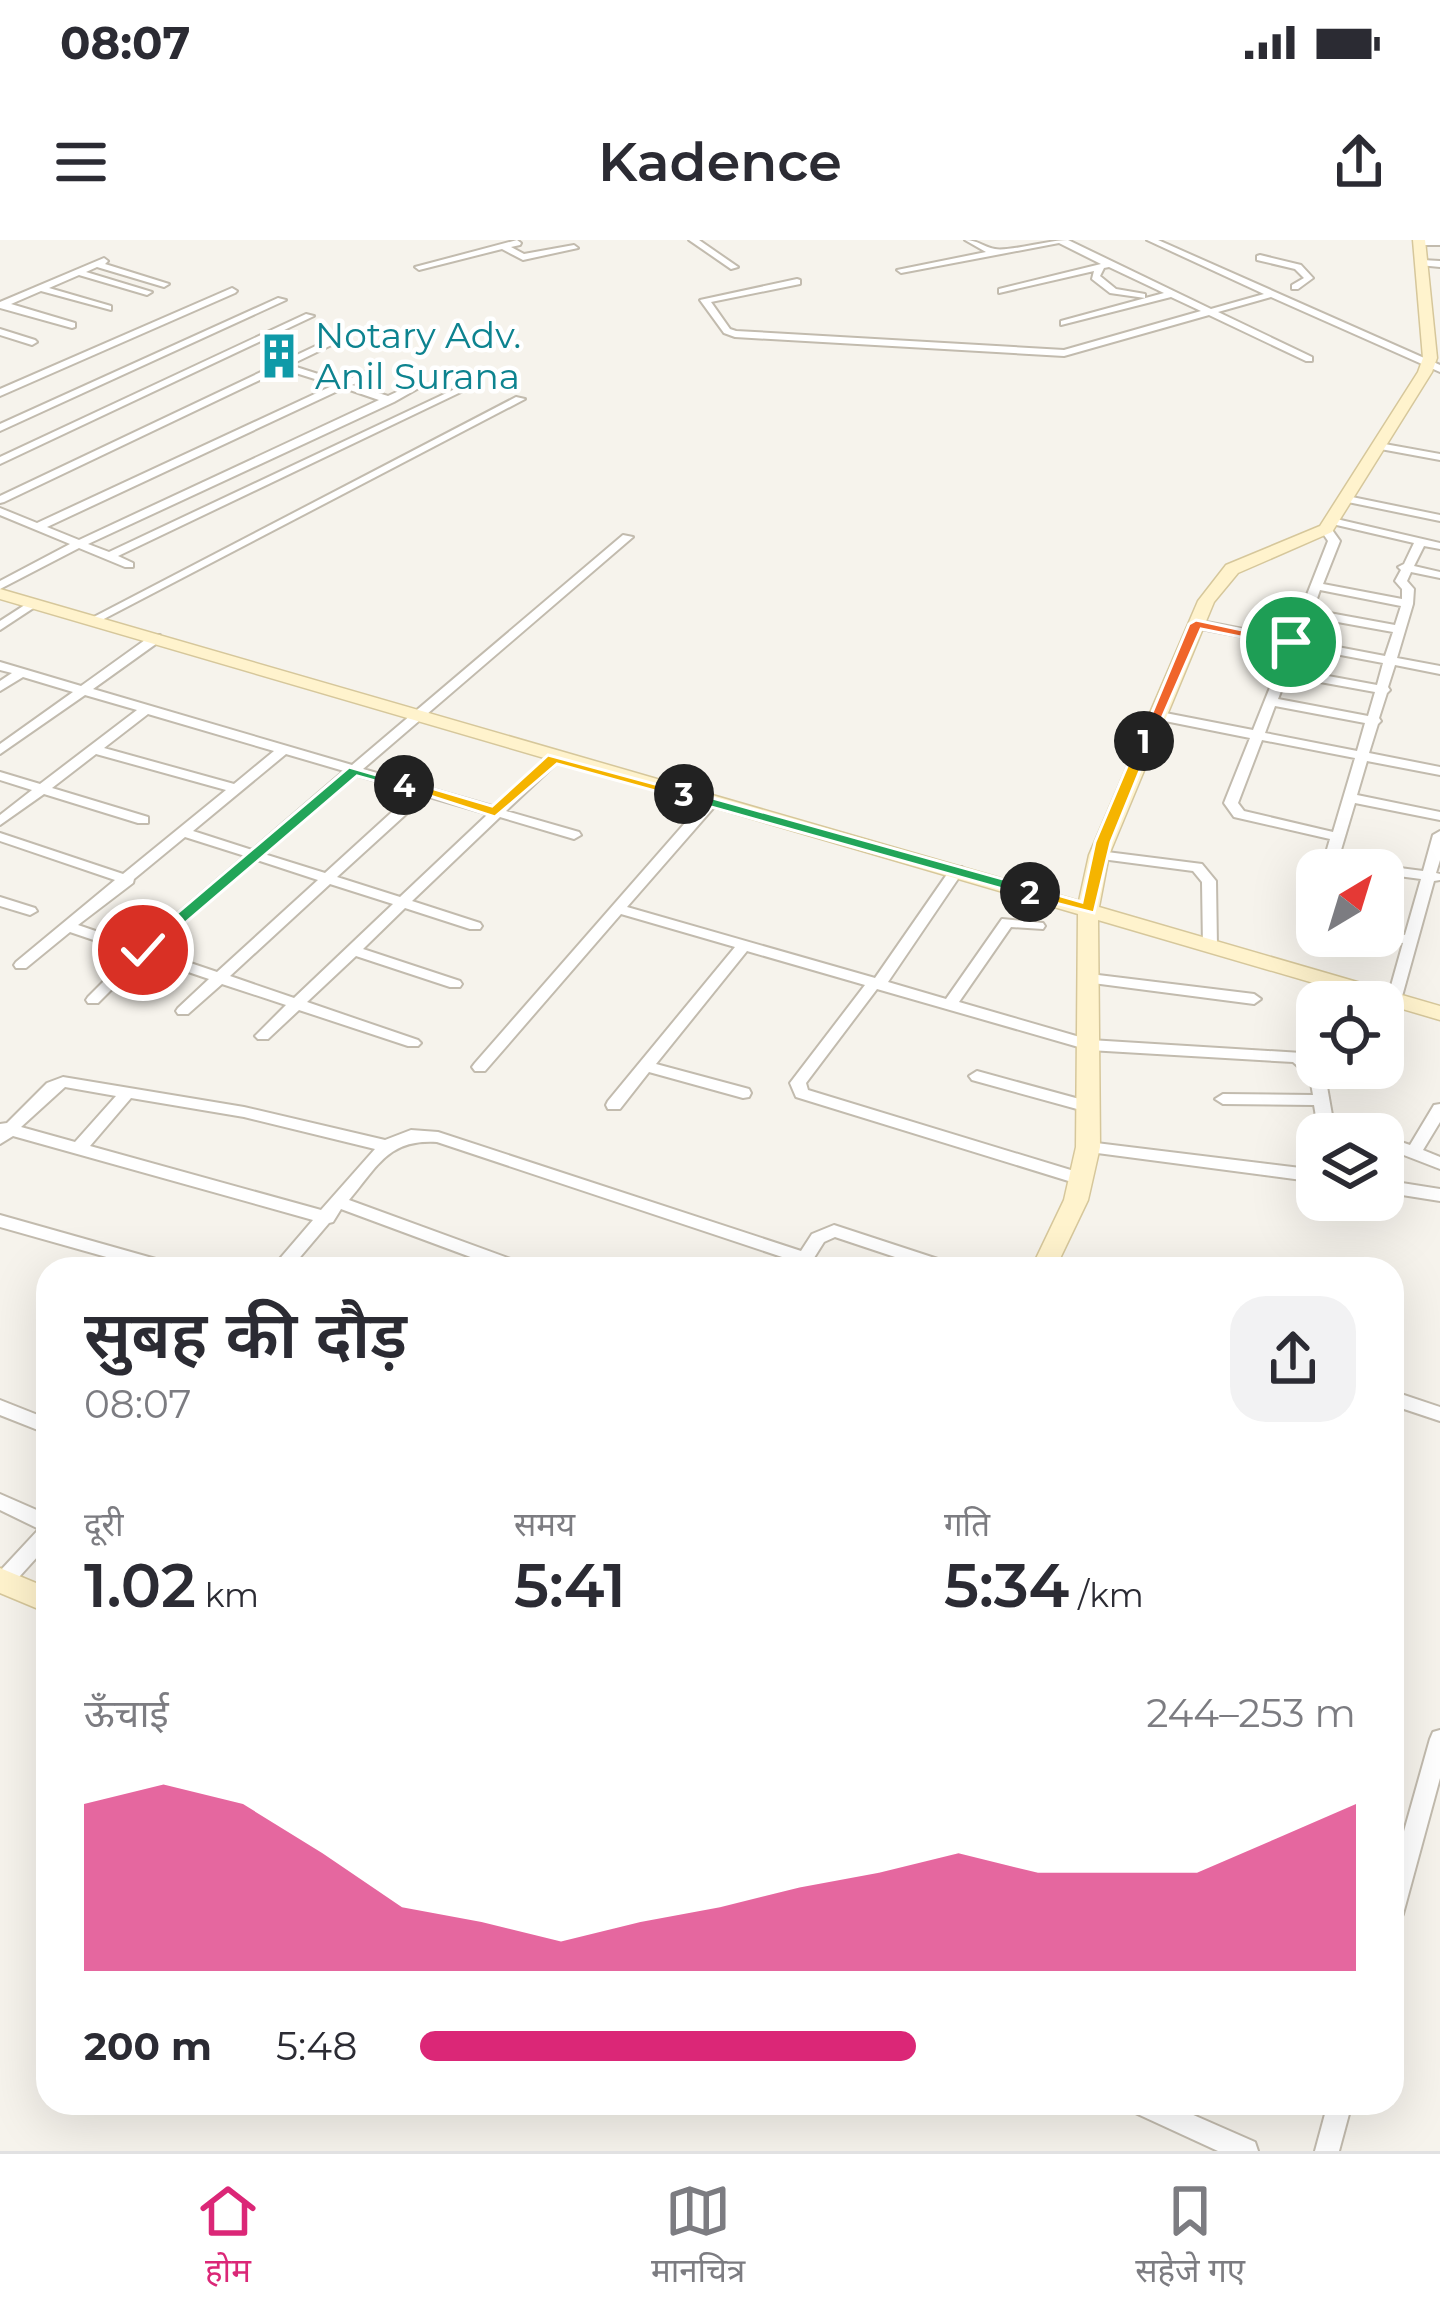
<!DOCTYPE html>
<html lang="hi">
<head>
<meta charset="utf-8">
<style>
  :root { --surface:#fff; --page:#f2f2f3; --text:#2b2b33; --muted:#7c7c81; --line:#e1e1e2; --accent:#db2777 }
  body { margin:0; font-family:Montserrat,"Noto Sans Devanagari",sans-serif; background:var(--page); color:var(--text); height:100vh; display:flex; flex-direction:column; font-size:45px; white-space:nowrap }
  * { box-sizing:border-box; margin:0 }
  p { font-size:39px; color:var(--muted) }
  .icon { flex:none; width:66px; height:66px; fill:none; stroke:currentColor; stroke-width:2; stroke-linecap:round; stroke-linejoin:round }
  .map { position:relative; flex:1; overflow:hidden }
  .details { position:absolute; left:36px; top:1017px; width:1368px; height:858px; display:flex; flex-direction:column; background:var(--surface); border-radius:36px; box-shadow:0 12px 48px #0002 }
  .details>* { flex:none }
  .needle { width:78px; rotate:38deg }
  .buttons { position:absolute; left:1296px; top:609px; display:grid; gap:24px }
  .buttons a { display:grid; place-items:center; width:108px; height:108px; border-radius:24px; background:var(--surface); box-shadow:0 12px 48px #0002; font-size:60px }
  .pin { position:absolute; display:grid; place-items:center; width:102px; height:102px; color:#fff; margin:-51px; border:6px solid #fff; border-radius:50%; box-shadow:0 3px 12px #0007 }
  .km { position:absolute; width:60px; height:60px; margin:-30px; border-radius:50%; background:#222; color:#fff; font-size:33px; line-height:60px; text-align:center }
  .round { display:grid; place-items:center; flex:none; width:126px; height:126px; border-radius:36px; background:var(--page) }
  .headline { display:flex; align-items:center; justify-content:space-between; height:204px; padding:0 48px }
  h1 { font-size:66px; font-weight:600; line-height:90px }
  .metrics { display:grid; grid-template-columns:repeat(3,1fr); gap:18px; height:204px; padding:12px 48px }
  .metrics div { display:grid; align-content:center }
  .metrics b { font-size:60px; font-weight:600 }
  .metrics small { font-size:33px; font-weight:400 }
  .metrics p { font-size:33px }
  .chart { height:336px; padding:24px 48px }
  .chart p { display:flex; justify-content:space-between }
  .chart svg { width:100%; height:216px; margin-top:12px; fill:var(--accent); opacity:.7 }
  ul { padding:0 48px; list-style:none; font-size:39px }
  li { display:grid; grid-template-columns:192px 144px 1fr; align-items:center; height:90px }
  li i { height:30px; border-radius:15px; background:var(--accent) }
  .status { display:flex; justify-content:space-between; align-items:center; height:84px; padding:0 60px; background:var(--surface); direction:ltr }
  .status svg { height:33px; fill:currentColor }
  header { display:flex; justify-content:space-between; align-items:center; height:156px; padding:0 48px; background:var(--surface); font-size:54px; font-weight:600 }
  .tabs { display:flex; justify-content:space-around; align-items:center; height:168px; border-top:3px solid var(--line); background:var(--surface); font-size:33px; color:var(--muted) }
  .tabs a { display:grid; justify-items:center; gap:6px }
  .tabs .selected { color:var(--accent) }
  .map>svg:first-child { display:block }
</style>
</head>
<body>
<div class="status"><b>08:07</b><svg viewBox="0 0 49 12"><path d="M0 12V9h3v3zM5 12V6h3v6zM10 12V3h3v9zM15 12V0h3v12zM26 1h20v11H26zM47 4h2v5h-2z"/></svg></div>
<header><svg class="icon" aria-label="menu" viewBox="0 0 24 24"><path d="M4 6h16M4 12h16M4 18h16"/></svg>Kadence<svg class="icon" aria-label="share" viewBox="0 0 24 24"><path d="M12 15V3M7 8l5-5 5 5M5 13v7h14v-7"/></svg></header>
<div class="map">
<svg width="1440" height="1911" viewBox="0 0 1440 1911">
  <rect width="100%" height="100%" fill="#f6f3ec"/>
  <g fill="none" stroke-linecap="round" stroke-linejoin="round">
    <g stroke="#c2bbae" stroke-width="4">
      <g id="street">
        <polygon points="517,0 521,3 520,5 511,7 524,14 574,5 578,8 523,20 502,9 419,30 415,27"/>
        <polygon points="689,0 699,0 738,27 731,29"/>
        <path d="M965,0C978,0 983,7 995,9C1008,12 1049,0 1068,0L1211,69L1264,54L1147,0H1158L1440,125V132L1271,57L1218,72L1312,117V121H1306L1209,75L1064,116L735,97L724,93L700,60L797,39L800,40V44L711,62L730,89L736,91L1064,110L1201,71L1171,57L1061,85V81L1164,53L1109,27L1104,28L1100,36L1116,49L1145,54V58L1110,53L1092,39L1094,31L999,53V49L1101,24L1059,3L901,33L897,30L986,12Z"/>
        <polygon points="1416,0 1440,0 1440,5 1419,5 1416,4"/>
        <polygon points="1260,15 1301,25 1313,38 1298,49 1292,49 1292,45 1304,38 1295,29 1257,20 1257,16"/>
        <polygon points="104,18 108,21 105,24 169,44 164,47 97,27 86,32 152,52 147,55 79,35 49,48 111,66 111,70 41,51 11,64 75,83 75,87 72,88 0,68 0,62"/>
        <polygon points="1422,20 1440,21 1440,27 1419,25 1418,23"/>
        <polygon points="232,48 237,51 235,53 0,156 0,149"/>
        <polygon points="278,58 286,60 0,191 0,184"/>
        <polygon points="306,74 314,76 0,224 0,217"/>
        <polygon points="0,89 35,100 37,102 32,105 0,95"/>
        <path d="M341,94L346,97L344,99L290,125L343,142L366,131H372V135L352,145L388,156L416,143L424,145L394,162L88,304L109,312L455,149L463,151L118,316L133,323V327H125L79,308L0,349V341L70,304L0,275V268L37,283L334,145L283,129L4,262L0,263V256ZM344,148L379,160L79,300L47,287Z"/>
        <polygon points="516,157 525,159 98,382 88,380"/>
        <polygon points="1379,203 1440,214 1440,220 1375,208 1374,206"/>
        <polygon points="1347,256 1440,275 1440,281 1343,261 1343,257"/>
        <path d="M1332,278L1440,303V309L1424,306L1414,326L1440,332V338L1411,332L1407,341L1414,349L1413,364L1397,418L1440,426V434L1395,425L1388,447L1390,450L1387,453L1379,478L1381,481L1378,484L1369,513L1440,527V535L1367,521L1357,555L1440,572V580L1355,563L1338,620L1423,631L1433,595L1440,591V620L1436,633L1440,634V640L1434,641L1401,760L1394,765L1387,760L1403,703L1377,696H1383V690L1405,695L1421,639L1383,634V630L1336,628L1321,630L1330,599L1234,577L1224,563L1250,498L1155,479L1149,475L1155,471L1253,490L1287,405L1196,388L1190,384L1196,380L1290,398L1328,301L1320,289L1322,287H1330L1340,301L1323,344L1402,359V349L1395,341L1401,330L1398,327L1404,324L1414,303L1328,283V279ZM1320,350L1401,366L1395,385L1313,370ZM1310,377L1393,392L1385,416L1301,400ZM1298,407L1383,423L1377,445L1290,429ZM1287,436L1375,452L1368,476L1278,459ZM1275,466L1365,483L1357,511L1265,493ZM1262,500L1355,518L1333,592L1244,571L1238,563Z"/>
        <path d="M623,295L633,297L363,529L495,567L549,515H559V521L506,571L579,592L581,595L574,599L500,577L412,661L480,683L482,686L480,689H470L405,668L363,709L460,741L462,744L460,747H450L356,716L307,762L418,800L421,803L418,806H408L299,770L268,799H258L255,796L286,765L222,744L188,774H178L176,771L178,768L209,739L144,717L98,763H88L86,760L88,757L132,713L70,692L26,728H16L14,725L16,722L115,640L0,601V593L123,634L226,550L96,514L52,548L148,577V583H138L44,554L0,585V575L32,550L0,540V532L40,544L137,470L85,455L0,514V504L73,452L23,437L0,451V441L12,433L0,430V422L81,446L152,395H160V401L93,449L352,525ZM148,474L274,511L234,544L104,508ZM286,514L344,531L252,610L193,591ZM356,535L414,552L325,633L264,614ZM426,556L488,574L400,657L337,637ZM185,597L245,616L139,706L78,685L133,643L134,639ZM257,620L318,640L217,732L152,710ZM330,644L393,664L294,758L230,736Z"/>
        <polygon points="31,361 41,363 0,390 0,381"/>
        <polygon points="711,558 718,562 716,565 627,667 875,738 952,627 962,627 964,630 888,742 946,759 1002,679 1043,683 1045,686 1043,689 1011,687 959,762 1090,800 1302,813 1325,835 1332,875 1371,890 1373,894 1349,894 1334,888 1335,894 1319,894 1314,865 1223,864 1215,859 1223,854 1313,855 1310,837 1293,822 1089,810 877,749 806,843 808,850 1087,935 1089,939 1087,943 1075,943 796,857 790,843 865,745 747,711 656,824 749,849 751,853 749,857 743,858 649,832 620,869 608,869 606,865 608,861 735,707 621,674 485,831 475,831 472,827 475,823 706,559"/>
        <polygon points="1099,611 1202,624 1216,641 1217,707 1215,710 1205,710 1203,707 1202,642 1193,631 1094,618 1094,612"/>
        <polygon points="0,657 35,668 37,671 30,675 0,666"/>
        <polygon points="1317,657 1317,678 1310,674 1310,661"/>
        <polygon points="1090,734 1254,754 1261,759 1254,764 1085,742 1083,739 1085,736"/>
        <polygon points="977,831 1094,863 1096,867 1088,872 972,840 969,836"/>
        <path d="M63,837L244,867L385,900L411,890L438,892L801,1011L812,994L834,985L956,1025L959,1029H931L835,997L824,1002L807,1029H789L794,1021L437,902C388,899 378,926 349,960L527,1025L530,1029H503L341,969L333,982L329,983L290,1029H271L313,980L13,896L0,904V884L7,883L47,843ZM65,847L116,856L75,902L21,887ZM131,858L244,877L375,909L321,970L90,906Z"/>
        <polygon points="1440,864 1440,882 1423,910 1440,917 1440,929 1383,907 1383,896 1410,905 1434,865"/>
        <polygon points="1088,902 1317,930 1317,942 1082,911 1080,907"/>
        <polygon points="1383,940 1440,949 1440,961 1383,952"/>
        <polygon points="0,975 177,1025 180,1029 149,1029 0,987"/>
        <polygon points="1392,1151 1440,1167 1440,1181 1392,1165"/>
        <polygon points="0,1160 48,1179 48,1194 0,1175"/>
        <polygon points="0,1254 48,1275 48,1305 10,1347 0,1348 0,1331 39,1289 0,1270"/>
        <polygon points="1440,1490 1440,1538 1403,1674 1400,1681 1392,1685 1392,1634 1430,1499 1433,1492"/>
        <polygon points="1127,1863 1166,1863 1255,1902 1258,1911 1218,1911 1131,1871"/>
        <polygon points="1328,1863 1352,1863 1339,1911 1315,1911"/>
      </g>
    </g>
    <g stroke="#d6c79b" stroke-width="3">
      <g id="secondary">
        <polygon points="1413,0 1425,0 1437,118 1432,132 1332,292 1238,333 1214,362 1109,615 1099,667 1440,766 1440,780 1098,680 1100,907 1088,960 1055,1029 1031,1029 1064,960 1076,907 1078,674 0,359 0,349 1079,661 1089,615 1198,361 1226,325 1320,286 1418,132 1423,118"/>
        <polygon points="0,1328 48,1348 48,1373 0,1353"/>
      </g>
    </g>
    <use href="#street" fill="#fff" fill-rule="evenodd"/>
    <use href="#secondary" fill="#fff3cd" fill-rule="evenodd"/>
  </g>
  <polygon fill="#f0652b" stroke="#fff" stroke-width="3" points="1196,380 1298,402 1291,407 1201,389 1152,501 1139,504 1189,384"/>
  <polygon fill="#f5b400" stroke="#fff" stroke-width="3" points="1139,498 1152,501 1111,602 1094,673 1024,655 1024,648 1030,647 1082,662 1095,602"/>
  <polygon fill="#22a559" stroke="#fff" stroke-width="3" points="684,550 1035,648 1038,652 1024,655 679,558 676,554"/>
  <polygon fill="#f5b400" stroke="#fff" stroke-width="3" points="548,515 692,554 684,559 557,524 495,577 396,545 404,540 492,566"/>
  <polygon fill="#22a559" stroke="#fff" stroke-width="3" points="349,527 411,545 404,549 357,536 149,714 137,714 137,707"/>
  <defs>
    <g id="building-bare" transform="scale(3.6)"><path d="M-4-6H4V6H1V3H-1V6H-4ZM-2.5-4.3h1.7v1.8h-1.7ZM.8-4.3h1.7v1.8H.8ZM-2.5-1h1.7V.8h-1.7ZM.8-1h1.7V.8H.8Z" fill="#0f9aa8" stroke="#fff" stroke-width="2.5" paint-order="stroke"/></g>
  </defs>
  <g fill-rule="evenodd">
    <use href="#building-bare" x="279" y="116"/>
  </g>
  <g text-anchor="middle" stroke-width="9" stroke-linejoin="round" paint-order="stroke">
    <g font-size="36" fill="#0d838f" stroke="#fff" text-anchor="start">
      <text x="315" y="108">Notary Adv.<tspan x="315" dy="41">Anil Surana</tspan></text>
    </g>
  </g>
</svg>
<div class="buttons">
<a><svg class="needle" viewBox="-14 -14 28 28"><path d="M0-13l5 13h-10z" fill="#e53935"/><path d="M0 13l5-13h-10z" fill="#7c7c81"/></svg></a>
<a><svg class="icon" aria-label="locate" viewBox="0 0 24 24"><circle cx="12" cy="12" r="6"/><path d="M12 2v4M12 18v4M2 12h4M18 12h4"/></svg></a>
<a><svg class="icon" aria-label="layers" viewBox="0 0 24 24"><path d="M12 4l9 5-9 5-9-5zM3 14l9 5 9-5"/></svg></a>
</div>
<div class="pin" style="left:1291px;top:402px;background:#1e9e55"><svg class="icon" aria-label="arrive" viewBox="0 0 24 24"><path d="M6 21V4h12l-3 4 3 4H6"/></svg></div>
<div class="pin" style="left:143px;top:710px;background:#d93025"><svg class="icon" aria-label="check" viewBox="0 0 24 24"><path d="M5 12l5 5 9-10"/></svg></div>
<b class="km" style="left:1144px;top:501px">1</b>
<b class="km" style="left:1030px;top:652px">2</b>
<b class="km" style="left:684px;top:554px">3</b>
<b class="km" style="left:404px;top:545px">4</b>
<section class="details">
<div class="headline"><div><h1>सुबह की दौड़</h1><p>08:07</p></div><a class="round"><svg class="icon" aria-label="share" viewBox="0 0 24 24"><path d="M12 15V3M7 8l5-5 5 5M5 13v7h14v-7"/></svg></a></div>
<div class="metrics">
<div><p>दूरी</p><b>1.02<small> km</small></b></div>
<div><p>समय</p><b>5:41</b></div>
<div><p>गति</p><b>5:34<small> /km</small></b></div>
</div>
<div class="chart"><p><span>ऊँचाई</span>244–253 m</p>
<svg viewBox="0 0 160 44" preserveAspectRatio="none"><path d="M0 44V10L10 6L20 10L30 20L40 31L50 34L60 38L70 34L80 31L90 27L100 24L110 20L120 24L130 24L140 24L150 17L160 10V44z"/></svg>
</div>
<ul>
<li><b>200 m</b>5:48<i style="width:53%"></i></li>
</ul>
</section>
</div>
<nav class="tabs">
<a class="selected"><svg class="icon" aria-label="home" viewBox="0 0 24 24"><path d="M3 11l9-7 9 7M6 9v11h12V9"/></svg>होम</a>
<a><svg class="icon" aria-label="map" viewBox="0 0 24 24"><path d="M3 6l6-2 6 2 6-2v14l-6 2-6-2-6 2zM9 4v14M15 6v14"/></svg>मानचित्र</a>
<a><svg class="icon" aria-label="saved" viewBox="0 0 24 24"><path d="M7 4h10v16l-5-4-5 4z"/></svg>सहेजे गए</a>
</nav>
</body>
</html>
